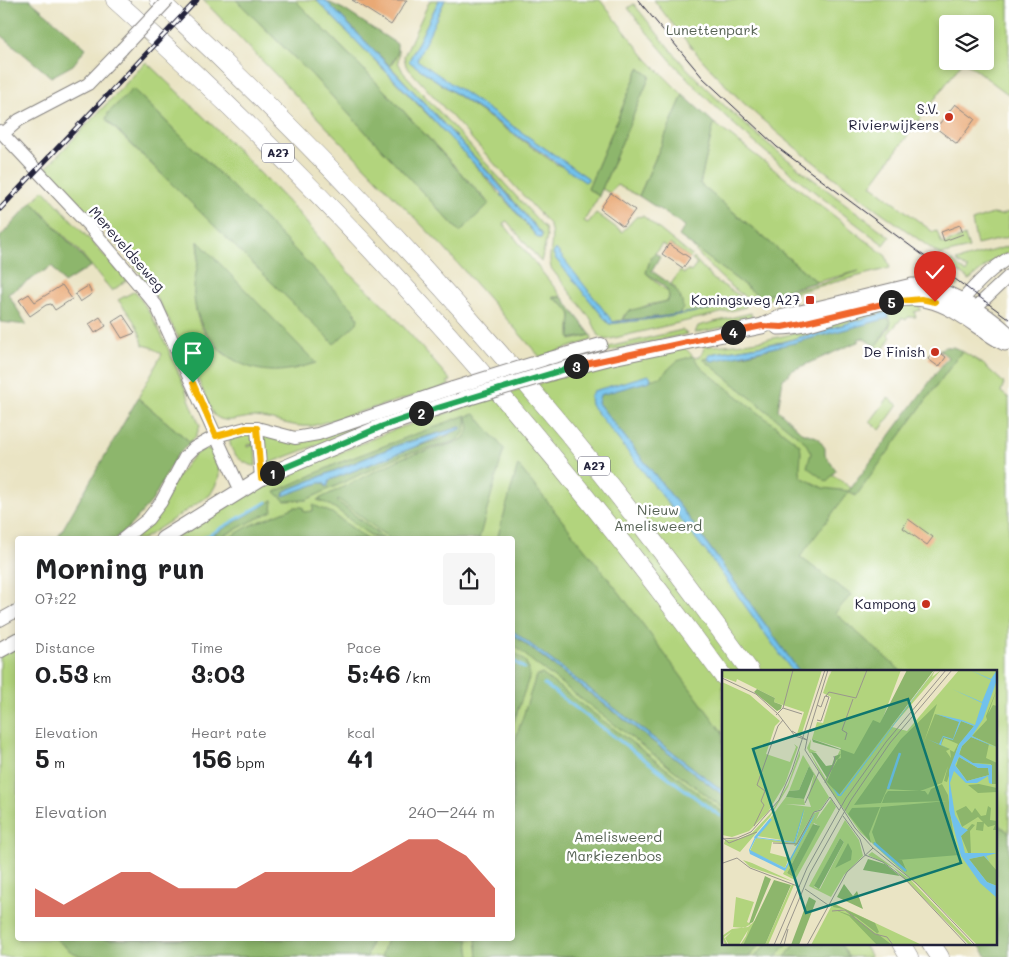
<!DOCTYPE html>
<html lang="en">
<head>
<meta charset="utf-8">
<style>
  :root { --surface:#fff; --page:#f6f6f6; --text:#202124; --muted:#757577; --accent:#c8321e }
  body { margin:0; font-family:Mali,sans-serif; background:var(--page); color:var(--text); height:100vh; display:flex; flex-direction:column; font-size:19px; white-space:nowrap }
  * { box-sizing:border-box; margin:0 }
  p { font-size:16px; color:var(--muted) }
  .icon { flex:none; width:28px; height:28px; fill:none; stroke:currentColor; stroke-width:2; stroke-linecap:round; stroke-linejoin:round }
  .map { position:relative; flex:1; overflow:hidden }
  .panel { position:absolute; left:15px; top:536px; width:500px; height:405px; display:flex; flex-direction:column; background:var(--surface); border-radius:5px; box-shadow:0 2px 8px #0003 }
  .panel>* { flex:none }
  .controls { position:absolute; left:939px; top:15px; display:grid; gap:10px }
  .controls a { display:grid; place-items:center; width:55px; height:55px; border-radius:5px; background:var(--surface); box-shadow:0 2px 8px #0003; font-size:25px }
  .pin { position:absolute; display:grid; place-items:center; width:42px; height:42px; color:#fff; margin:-51px -21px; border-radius:50% 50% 50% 0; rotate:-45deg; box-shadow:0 0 5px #0007 }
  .pin .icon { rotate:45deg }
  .km { position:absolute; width:25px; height:25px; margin:-12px; border-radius:50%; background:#222; color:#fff; font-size:14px; line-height:25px; text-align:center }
  .round { display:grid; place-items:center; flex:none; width:52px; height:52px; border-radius:5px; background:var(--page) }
  .headline { display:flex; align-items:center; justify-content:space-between; height:85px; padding:0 20px }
  h1 { font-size:28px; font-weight:800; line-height:38px }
  .figures { display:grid; grid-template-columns:repeat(3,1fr); gap:8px; height:85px; padding:5px 20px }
  .figures div { display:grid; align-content:center }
  .figures b { font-size:25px; font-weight:800 }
  .figures small { font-size:14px; font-weight:400 }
  .figures p { font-size:14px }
  .chart { height:140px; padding:10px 20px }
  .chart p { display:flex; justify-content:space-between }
  .chart svg { width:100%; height:90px; margin-top:5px; fill:var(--accent); opacity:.7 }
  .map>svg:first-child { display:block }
</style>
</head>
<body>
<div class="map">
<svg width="1009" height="957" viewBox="0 0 1009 957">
  <rect width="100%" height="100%" fill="#fff"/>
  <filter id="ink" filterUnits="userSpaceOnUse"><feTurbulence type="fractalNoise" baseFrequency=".02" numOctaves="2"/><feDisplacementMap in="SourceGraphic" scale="10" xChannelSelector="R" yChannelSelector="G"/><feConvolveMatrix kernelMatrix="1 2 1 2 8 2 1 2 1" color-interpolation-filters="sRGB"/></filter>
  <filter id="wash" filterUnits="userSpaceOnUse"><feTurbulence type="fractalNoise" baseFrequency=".0096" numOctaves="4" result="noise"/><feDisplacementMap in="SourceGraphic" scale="20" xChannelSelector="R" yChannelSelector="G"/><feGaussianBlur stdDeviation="1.12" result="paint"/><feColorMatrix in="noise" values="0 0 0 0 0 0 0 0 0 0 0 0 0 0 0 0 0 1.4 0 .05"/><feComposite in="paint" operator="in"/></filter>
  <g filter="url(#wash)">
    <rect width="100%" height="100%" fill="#eae4c4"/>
    <g fill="#b2d47d" stroke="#6a7b5c" fill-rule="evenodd">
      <path d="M203,0H236L312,75L460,232L489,203L382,88L295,0H316L458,146L538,238H541L542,235L498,182L390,66L395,60L397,50L399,51L398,62L403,72L545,228L547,237L541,262L507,221L503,223L562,297H553C581,313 566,318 571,340L591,335L592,340L540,357L444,248Z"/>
      <path d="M430,0H439L409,61L411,63L556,164L588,178L416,60L445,0H600L646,58L683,95L639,196L617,185L610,193L602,189L650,76L639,68L588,189L599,196L584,221L588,223L596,213L622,232L636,217L643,216L692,256L690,258L670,244L667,247L662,244L650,260L646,273L669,293L668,301L648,305L624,315L622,320L612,322L553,254L609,324L660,318L737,304L677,315L681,312L675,287L671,284L680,271L684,274L687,270L691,272L697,264L692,260L694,258L713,279L740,296L746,307L606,340L599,336L591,319L551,268C547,253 556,238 549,224L406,66L404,56Z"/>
      <path d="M654,0H1009V95L964,61H985V24H948V61H963L871,185L933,232L937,231L942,244L965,236L969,248L940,255C879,210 815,167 758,116C720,83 685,41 654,0Z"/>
      <path d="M634,4C650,24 665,44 682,63C743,130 818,183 890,237L884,245C786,171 703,108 628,8Z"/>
      <path d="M146,62L228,140L295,209L348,272L387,308L451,381L447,382L450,385L312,426C291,428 274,418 254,417C239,417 225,426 213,414C193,367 173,321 144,279C117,239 78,204 46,168ZM133,89L245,199L357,314L174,186L109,123L106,119L109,112ZM198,242L299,368C257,376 206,359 196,311C191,287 201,264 198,242Z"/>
      <path d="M714,123L886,256L890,268L754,303C729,287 709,267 690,244L760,297L820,284L859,271L817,282L700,184Z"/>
      <polygon points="44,190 125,278 127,280 112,291 80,252 32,202"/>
      <polygon points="1009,212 1009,237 977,245 972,221 992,214 1001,215"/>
      <polygon points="1009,246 1009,252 994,260 969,280 947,263 953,261 966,273 968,269 956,261"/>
      <path d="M933,266L959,285C946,290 930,284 924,272Z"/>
      <path d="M135,291C165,332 181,380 200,426L196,436L190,442L138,398L162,354L151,347L143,345C140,327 129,313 118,300Z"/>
      <path d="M903,304L919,305L921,310L914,312L916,317H908L906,320L902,318L888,334L891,337L882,351L876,347L889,328L891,322L887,312L783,342L710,354L812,448L814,461L851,488L849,491L855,496L962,351L983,364L1004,383L1001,392L1009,398V833L995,821V671H723V943H863L871,957H0V653L17,642L18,939H512V539H173L266,484L393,430L580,371L684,347L693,356L677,362L701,356L705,346C736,345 765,341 795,333V330Z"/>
      <polygon points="751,313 752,320 748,322 695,333 698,326"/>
      <polygon points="682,330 687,334 551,364 583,353"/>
      <polygon points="888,398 898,405 880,430 870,422"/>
      <polygon points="407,411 262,466 263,435 286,439"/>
      <path d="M247,433L251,435L254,444L247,445V447L255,445L256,466C243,465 228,452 230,438Z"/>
      <path d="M206,448L213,452C221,474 222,475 210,495L143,539H129L194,455Z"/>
    </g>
    <g fill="#8db66c" stroke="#586c54" fill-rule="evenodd">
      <polygon points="0,0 30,0 86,48 73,65 51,77 0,34"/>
      <polygon points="236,0 295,0 382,88 489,204 460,232 312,75"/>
      <polygon points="326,1 343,9 397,44 397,54 390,66"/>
      <polygon points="639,68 650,76 599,196 588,189"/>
      <polygon points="133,89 245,199 353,309 358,319 357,323 334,344 106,119 109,112"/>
      <polygon points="683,95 714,123 700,184 817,282 760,297 679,236 685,226 639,196"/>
      <polygon points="32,202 91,266 64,283 52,266 8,294 27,325 0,322 0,237"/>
      <path d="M198,241L316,363C301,367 286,372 270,371C231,369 198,337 194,298C192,278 202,261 198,241Z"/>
      <path d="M655,253L660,257L652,271C667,282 682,289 683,309L677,315L622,320L628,311L668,301C673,288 655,280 646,273L650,260Z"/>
      <polygon points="562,297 591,335 570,339 571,314 562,303 552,298"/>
      <polygon points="887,318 891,322 876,347 863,338 858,339 860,341 793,370 783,379 778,410 801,432 817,437 825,448 825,455 836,470 827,482 807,467 811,453 805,442 703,359 744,355"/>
      <path d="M945,347H953L962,351L856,496L849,491L800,557L851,595L835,613L901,671H799L682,509L598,403V398L600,395L660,377L677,361L693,356L704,370L800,445C803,457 798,465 801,477L823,488L849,491L948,357L939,350Z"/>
      <polygon points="138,398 190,442 176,457 152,501 128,528 115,539 57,539"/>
      <path d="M475,414L504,449L479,539H390L338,499L337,501L385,539C362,539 343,506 317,500L404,457L455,443L464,438L469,429L467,416Z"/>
      <path d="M466,415C467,428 466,435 454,442L402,455L306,500L285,501L275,492L336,464ZM460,427L442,439L396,453L330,480L326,487L321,482L283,495L285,491L398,445Z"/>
      <polygon points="518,465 619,592 723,733 723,791 513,631 512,539 497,539"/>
      <polygon points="273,500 272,511 217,539 206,539"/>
      <polygon points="313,505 332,513 367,539 227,539 249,526 295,507 303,507 304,512 313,511"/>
      <polygon points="512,634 723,795 723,808 532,661 513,644"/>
      <polygon points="513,651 526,662 530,675 513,724"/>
      <polygon points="542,674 723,812 723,943 761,943 749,957 478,957 476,939 512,939 513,747 536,676"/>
      <polygon points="995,821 1009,833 1009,957 987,957 978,943 995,943"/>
      <polygon points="56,939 372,939 367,957 81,956 70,951"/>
      <polygon points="387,939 468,939 470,957 381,957"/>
      <polygon points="767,943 788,943 776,957 755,957"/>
      <polygon points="796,943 840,943 849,957 785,957"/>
    </g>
    <g fill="#71c1ec" stroke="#4a7294">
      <path d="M316,0H325C399,76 474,153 542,235L541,238H538L503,196H500L502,194L424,110Z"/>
      <polygon points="439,0 445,0 417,60 588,178 588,180 585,182 411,63 409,61"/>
      <polygon points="556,249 613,322 660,317 738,305 660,318 609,324 555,258 553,253"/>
      <polygon points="887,312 889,318 794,343 712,361 708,359 710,354 783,342"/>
      <polygon points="648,375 651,377 650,381 600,395 598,403 682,509 799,671 792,671 707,553 591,405 590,397 593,391"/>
      <polygon points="461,427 461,429 330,480 327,487 324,483 319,483 283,496 285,491 398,445"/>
      <polygon points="513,631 723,791 723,795 513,634"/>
    </g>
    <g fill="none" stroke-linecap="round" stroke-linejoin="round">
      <g stroke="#71c1ec" stroke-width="3">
        <polyline points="202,539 267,502"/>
        <polyline points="512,660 524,668"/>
        <polyline points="544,684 720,816"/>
      </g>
    </g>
    <g id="blocks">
      <g fill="#e9a975">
        <polygon points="352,0 407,0 391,25"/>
        <polygon points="955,104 975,119 957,144 936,128"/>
        <polygon points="611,193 635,210 623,226 600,209"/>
        <polygon points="960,225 963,234 944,241 941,232"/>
        <polygon points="669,244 690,258 683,268 662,254"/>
        <polygon points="62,285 72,299 55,310 51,304 46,305 30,316 19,300 29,294 35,302"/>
        <polygon points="88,286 92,294 80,302 75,294"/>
        <polygon points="123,315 135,333 122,338 112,322"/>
        <polygon points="100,317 106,326 95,333 89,324"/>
        <polygon points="935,349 946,357 939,367 928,359"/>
        <polygon points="908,519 933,537 927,545 903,528"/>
      </g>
    </g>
  </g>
  <g filter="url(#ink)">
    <use href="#blocks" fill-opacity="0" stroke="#868380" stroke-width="1"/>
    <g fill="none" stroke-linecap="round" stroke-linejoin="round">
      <g stroke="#868380" stroke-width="14">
        <g id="minor">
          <polyline points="0,131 90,227 156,305 240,489"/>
          <polyline points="3,134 19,120 88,84 122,49"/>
          <path d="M1009,258C990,269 975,285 961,302L962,315L974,309L1009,276"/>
          <polyline points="543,360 601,344"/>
          <polyline points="257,428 261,478"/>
          <polyline points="123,539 148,519 161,502 185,457 194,448 216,436 246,428 257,428 295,438 318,434 453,388"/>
          <polyline points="0,620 18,610"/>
        </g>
      </g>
      <g stroke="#868380" stroke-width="17">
        <g id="major">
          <path d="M778,327C821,328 886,289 928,300C958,307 979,330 1005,343"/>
          <path d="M553,372L608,358L762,326L780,318L912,286C944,285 986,314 1009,335"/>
          <polyline points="163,539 261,478 383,426 463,399"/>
          <polyline points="0,650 18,640"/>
        </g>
      </g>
      <g stroke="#868380" stroke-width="19">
        <g id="highway">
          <path d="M115,0C342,203 544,430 723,676"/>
          <path d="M159,0C304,135 440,280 567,432C631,509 691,590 750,671"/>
          <polyline points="901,943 909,957"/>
          <polyline points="931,943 940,957"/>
        </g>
      </g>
      <use href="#minor" stroke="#fff" stroke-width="12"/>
      <use href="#major" stroke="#fff" stroke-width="15"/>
      <use href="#highway" stroke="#fff" stroke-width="18"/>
      <polyline stroke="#22223b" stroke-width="1" points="638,0 703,78 777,147 1009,319"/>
      <g stroke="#22223b" stroke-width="5">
        <polyline id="rail" points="0,209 197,0"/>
      </g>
      <use href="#rail" stroke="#fff" stroke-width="3" stroke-dasharray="9" stroke-linecap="butt"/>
      <g stroke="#868380" stroke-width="14" stroke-linecap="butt">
        <g id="minor-bridge">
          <polyline points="122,49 168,0"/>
          <polyline points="453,388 543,360"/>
        </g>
      </g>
      <g stroke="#868380" stroke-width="17" stroke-linecap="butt">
        <polyline id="major-bridge" points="463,399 553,372"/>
      </g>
      <use href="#minor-bridge" stroke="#fff" stroke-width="12"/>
      <use href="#major-bridge" stroke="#fff" stroke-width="15"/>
    </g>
  </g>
  <g fill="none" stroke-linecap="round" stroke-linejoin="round" filter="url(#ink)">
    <g stroke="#fff" stroke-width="10">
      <polyline id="split-1" points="193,383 216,436 246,428 257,428 261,478 272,473"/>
    </g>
    <g stroke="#fff" stroke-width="10">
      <polyline id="split-2" points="272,473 383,426 421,413"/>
    </g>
    <g stroke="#fff" stroke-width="10">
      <polyline id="split-3" points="421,413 576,366"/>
    </g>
    <g stroke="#fff" stroke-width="10">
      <polyline id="split-4" points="576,366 733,332"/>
    </g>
    <g stroke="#fff" stroke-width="10">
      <polyline id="split-5" points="733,332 762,326 782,327 802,323 891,302"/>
    </g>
    <g stroke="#fff" stroke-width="10">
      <polyline id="split-6" points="891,302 921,299 935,302"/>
    </g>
    <use href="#split-1" stroke="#f5b400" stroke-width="6"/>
    <use href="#split-2" stroke="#22a559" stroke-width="6"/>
    <use href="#split-3" stroke="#22a559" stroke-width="6"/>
    <use href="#split-4" stroke="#f0652b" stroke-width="6"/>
    <use href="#split-5" stroke="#f0652b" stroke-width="6"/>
    <use href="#split-6" stroke="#f5b400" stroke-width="6"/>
  </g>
  <g fill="#c8321e" stroke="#fff" stroke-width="2">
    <circle cx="949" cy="117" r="5"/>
    <rect x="805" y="295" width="10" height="10" rx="2.5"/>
    <circle cx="935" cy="352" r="5"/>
    <circle cx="926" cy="604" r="5"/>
  </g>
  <g text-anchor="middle" stroke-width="5" stroke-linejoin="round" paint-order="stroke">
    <g fill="#fff" stroke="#646476" stroke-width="1">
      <rect x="262" y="143.5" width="32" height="19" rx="4"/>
      <rect x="578" y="456.5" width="32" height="19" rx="4"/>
    </g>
    <g font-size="12" font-weight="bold" fill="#22223b">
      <text x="278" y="157">A27</text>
      <text x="594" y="470">A27</text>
    </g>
    <g font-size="14" fill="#546052" stroke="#fff">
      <text x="712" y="35">Lunettenpark</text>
      <text x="658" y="515">Nieuw<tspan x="658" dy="16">Amelisweerd</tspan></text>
      <text x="618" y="842">Amelisweerd</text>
      <text x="614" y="861">Markiezenbos</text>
    </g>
    <g font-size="14" fill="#22223b" stroke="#fff" text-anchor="end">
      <text x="939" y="114">S.V.<tspan x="939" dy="16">Rivierwijkers</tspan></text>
      <text x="800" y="305">Koningsweg A27</text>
      <text x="925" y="357">De Finish</text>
      <text x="916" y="609">Kampong</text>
    </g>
    <g font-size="14" fill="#22223b" stroke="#fff">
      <text transform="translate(127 249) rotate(49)" y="5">Mereveldseweg</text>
    </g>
  </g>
  <g transform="translate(722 670)">
    <rect width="275" height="275" fill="#eae4c4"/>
    <path d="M0,0H100L79,66L75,64L82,42L52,32L53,28L15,9L14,12L0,7ZM109,0L107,7L110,0H179L159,53L169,57L213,0L210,7L219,0L170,57L185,61L237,0H275V275H255L205,224L138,162L104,114L85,78L89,69L88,79L95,82L88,83L104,109L119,78L90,69L95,52L101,53L109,27L101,23ZM0,12L28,25L58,51L53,56L44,84L68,92L74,77L72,74L76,77L63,114L46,142L27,161L10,167L0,165ZM78,80V86L66,117L48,147L18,182L2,174L3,170L17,169L30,163L49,143L66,114ZM81,85L107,127L99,139L92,142L73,174L50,172L48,183L67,188L63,198L28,181L34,168L73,173L83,139L72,172L35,166L64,127L82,129L83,135L63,134L89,137L86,128L92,104L87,96L77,120L67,121ZM109,129L114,137L73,210L61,204L94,143L74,176H72L92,143L98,141L94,150ZM92,153L97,156L71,207L65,203ZM123,150L137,170L141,186L122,205L109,227L87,216ZM118,168L122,172L98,219L92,217ZM150,182L188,209L251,275H247L172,198L146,185ZM21,190L30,193L72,212L28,197ZM70,214L72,215L46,275H43ZM14,227L32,232L25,252L29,254L22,258L11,257ZM111,233L200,275H89ZM34,250L21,275H18L24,266L26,260L17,275H7L3,268L9,262L2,267L6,275H3L0,266L10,259L26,257Z" fill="#b2d47d" fill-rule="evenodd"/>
    <path d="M185,0H212L117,125L105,112L114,90L119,88V80L91,72L90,69L132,84L151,50L158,53ZM35,19L53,28L52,32L60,35L59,39L55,41L32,22ZM275,19L266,44L271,35L275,36V77L250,66L265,50L264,46ZM215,34L202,72L213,44L238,51L232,67L239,51L252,56L236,76L225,112L222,111L226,96L220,113L198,121L165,119L159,133L132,135L179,69ZM222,68L236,74L232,82L228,80L229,88L224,81L228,79L219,75ZM249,67L267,74L264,88L275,93V114H270L269,94L250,93L237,85L240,76ZM89,82L94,83L104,96L110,95L113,86L119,84L105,108ZM237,87L256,98H266L267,105L245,111L234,96ZM87,96L92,104L82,129L64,127L67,121L77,120ZM220,114L226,125L234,184L235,182L237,185L176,190H180L185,202L151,172L154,173L150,162L159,137L225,131L160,133L163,125L166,121H203L206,125L209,119ZM257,114L275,118V122L256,123L246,115ZM244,136L250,143L253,138L259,146L264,145L266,136L269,138L268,150L275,151V160H271L273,155L266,157L262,153L261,161L254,160L255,152H261L256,147L240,157L234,141ZM158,137L147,164L149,173L126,144L130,138ZM91,154L98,156L71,207L65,203ZM250,154L253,155L248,161L249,184H252L247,185L239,166ZM118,168L122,172L97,219L92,216ZM126,173L130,181L129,190L113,198ZM262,186L275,201V216L265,212L247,189ZM146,189L163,194L178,206L141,200ZM43,206L49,209L31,252L27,254ZM52,210L69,215L43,275H21ZM122,214L131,226L135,221L141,239L115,227ZM87,227L94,231L77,275H69ZM112,234L153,253L157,262L154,264L122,239L111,237ZM111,239L134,247L170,275H155L127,246Z" fill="#8db66c" fill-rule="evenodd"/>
    <path d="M213,0L119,126H116L111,118L118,125ZM248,0L269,9L275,0V10L261,49L250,66L275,78L249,67L240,76L237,84L251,93L270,95V114L267,113L266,106L255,113H244L232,101L228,113L233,145L240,157L246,160L239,166L243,183H275L264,186L267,191L262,186L247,189L265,212L275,216V228L258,213L239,186L227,140V100L237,74L252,56L239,51L231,70L221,67L219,75L227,79L205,69L217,74L221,66L231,69L237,52L214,44L240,50L253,55L260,33L230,19L260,32L269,10ZM237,87L256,98H266L267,105L245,111L233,95ZM82,138L81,144L73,173L34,168L28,180L63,198L87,153L94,143L63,201L28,184L27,180L33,167L72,172Z" fill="#71c1ec" fill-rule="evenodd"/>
    <path fill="none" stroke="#71c1ec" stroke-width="2.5" d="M166,119L178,83M33,168L49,149M152,173L184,201"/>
    <path fill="none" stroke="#9a968d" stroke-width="1" d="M0,8L34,24L56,44L73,66L85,70L70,61M104,26L107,22L134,28L145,0M95,35L99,37L103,26L107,27L99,51L95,50M61,38L80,44M54,45L61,38L71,0M87,60L83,80L133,158L151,178L194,213L253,275M87,62L106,0M123,70L125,63L120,60L131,29M103,113L113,91L112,86M83,133L97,102M121,146L138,169L143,185L161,192L183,209L245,275M32,156L42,135L39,131L43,121L35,115L56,56L61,50M0,167L7,173L35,162M0,169L15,168L29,162L57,130L70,100L103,0M51,173L75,174L92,142L99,140L108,127L117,140M1,193L15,188L28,198L78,217M83,219L106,235M110,241L123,240L153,264L165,267L171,275M52,275L85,198L124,128L164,72L224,0M58,275L88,203L129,130L168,73L230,0M62,275L66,259M85,275L125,202L151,178"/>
    <path fill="#0f766e" fill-opacity="0.15" stroke="#0f766e" stroke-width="2.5" d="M186,29L239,193L84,243L31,79Z"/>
    <rect width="275" height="275" fill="none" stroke="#22223b" stroke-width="2.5"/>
  </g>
</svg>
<div class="controls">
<a><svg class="icon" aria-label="layers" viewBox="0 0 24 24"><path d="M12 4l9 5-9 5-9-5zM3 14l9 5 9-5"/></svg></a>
</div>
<div class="pin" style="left:193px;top:383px;background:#1e9e55"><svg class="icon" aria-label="arrive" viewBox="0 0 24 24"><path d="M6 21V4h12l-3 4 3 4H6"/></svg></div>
<div class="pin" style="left:935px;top:302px;background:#d93025"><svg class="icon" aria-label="check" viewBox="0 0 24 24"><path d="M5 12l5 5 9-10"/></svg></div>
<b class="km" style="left:272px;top:473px">1</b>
<b class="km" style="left:421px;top:413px">2</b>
<b class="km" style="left:576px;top:366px">3</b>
<b class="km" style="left:733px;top:332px">4</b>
<b class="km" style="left:891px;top:302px">5</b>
<section class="panel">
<div class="headline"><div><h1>Morning run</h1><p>07:22</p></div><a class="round"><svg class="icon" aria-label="share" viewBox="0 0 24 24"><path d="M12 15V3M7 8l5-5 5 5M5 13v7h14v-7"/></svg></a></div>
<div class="figures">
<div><p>Distance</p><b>0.53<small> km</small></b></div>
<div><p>Time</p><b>3:03</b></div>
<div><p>Pace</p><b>5:46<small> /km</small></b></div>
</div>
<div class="figures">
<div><p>Elevation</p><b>5<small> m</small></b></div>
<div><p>Heart rate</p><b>156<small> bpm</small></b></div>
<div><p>kcal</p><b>41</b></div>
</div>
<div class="chart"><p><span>Elevation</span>240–244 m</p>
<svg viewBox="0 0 160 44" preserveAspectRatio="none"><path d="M0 44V30L10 38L20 30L30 22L40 22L50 30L60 30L70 30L80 22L90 22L100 22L110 22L120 14L130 6L140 6L150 14L160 30V44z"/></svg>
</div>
</section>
</div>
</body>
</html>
